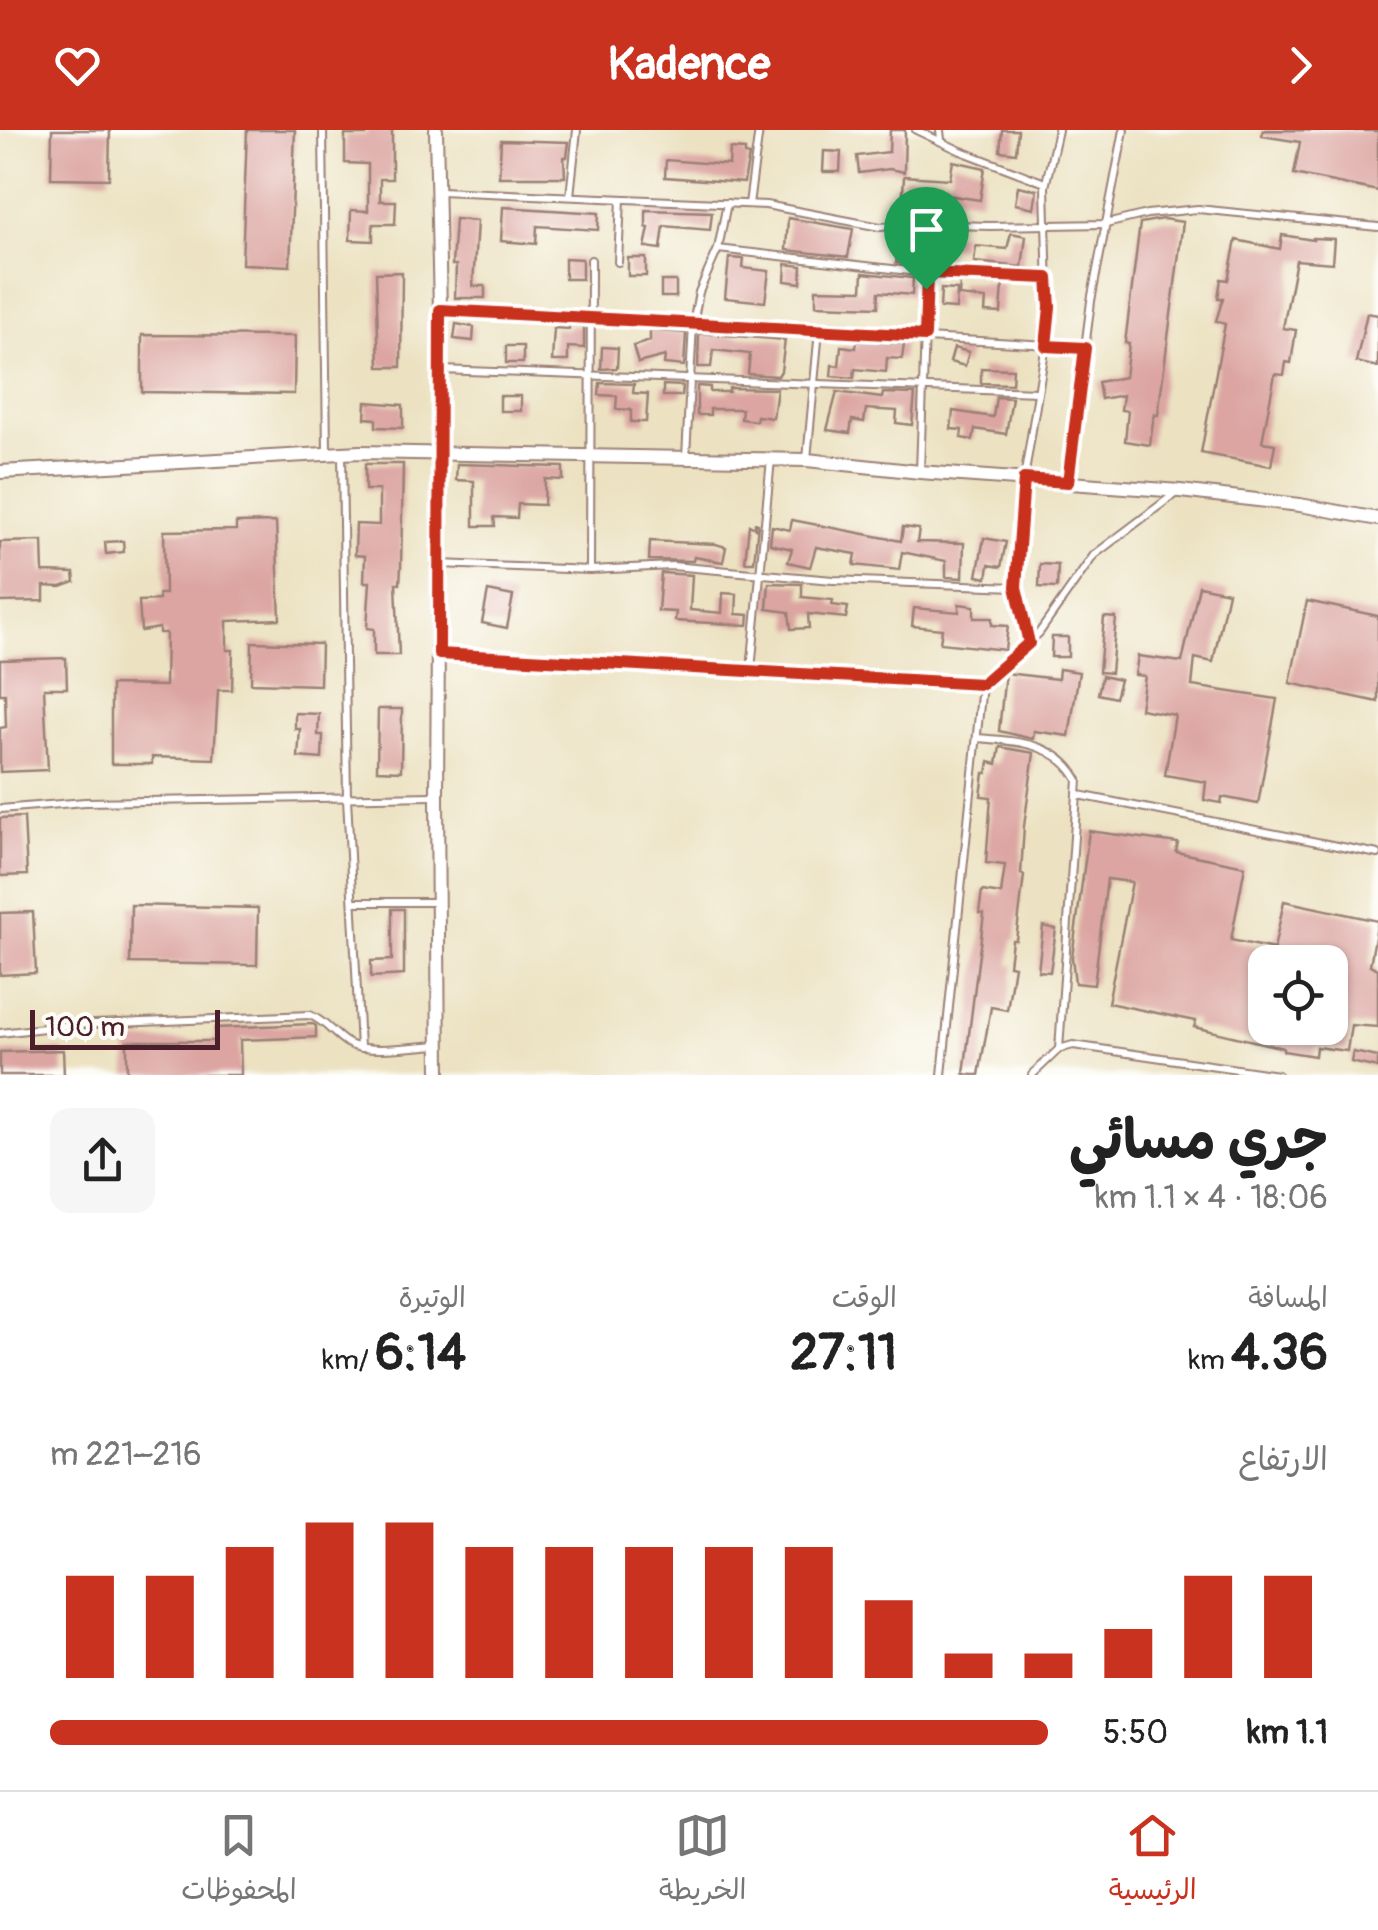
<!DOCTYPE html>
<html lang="ar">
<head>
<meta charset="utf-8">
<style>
  :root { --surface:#fff; --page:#f6f6f6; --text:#222; --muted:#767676; --line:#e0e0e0; --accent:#c8321e }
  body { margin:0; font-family:Pangolin,"Playpen Sans Arabic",sans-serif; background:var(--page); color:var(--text); direction:rtl; height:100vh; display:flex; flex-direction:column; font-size:38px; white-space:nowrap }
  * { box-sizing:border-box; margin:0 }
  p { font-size:32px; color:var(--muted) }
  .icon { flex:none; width:55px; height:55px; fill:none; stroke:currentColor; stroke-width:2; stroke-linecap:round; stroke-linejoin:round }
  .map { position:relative; height:945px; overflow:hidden; direction:ltr }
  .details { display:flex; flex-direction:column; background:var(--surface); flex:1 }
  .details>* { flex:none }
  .tools { position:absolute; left:1248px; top:815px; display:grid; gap:20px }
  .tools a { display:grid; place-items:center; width:100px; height:100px; border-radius:20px; background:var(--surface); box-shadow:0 2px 8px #0004; font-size:50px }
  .scale { position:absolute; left:30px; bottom:25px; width:190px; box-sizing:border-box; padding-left:10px; border:5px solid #4a1f2b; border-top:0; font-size:28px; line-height:35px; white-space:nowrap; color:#4a1f2b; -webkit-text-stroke:8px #fdfcf7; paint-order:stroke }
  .pin { position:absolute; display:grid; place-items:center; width:85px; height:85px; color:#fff; margin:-102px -42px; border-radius:50% 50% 50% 0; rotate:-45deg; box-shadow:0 0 10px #0007 }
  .pin .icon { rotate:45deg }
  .round { display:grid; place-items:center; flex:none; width:105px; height:105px; border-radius:20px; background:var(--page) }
  .headline { display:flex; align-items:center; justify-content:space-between; height:170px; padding:0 50px }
  h1 { font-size:55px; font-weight:700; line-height:75px }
  .figures { display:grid; grid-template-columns:repeat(3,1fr); gap:15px; height:170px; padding:10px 50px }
  .figures div { display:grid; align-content:center }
  .figures b { font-size:50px; font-weight:700 }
  .figures small { font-size:28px; font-weight:400 }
  .figures p { font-size:28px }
  .chart { height:280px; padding:20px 50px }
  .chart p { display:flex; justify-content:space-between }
  .chart svg { width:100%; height:180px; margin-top:10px; stroke:var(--accent); stroke-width:6 }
  ul { padding:0 50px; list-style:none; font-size:32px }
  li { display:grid; grid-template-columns:160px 120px 1fr; align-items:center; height:75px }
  li i { height:25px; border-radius:12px; background:var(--accent) }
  header { display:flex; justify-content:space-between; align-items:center; height:130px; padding:0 50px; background:var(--accent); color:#fff; font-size:45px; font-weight:700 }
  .tabs { display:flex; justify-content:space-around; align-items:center; height:140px; border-top:2px solid var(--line); background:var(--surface); font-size:28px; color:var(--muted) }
  .tabs a { display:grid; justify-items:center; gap:5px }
  .tabs .selected { color:var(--accent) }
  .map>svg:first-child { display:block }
</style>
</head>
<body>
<header><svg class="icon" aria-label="forward" viewBox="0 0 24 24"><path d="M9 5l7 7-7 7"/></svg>Kadence<svg class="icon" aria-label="heart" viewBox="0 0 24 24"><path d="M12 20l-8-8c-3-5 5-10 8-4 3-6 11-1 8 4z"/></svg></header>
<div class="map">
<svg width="1378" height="945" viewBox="0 0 1378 945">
  <rect width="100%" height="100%" fill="#fdfcf7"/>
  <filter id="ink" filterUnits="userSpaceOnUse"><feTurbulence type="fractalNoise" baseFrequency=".01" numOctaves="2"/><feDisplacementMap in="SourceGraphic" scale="20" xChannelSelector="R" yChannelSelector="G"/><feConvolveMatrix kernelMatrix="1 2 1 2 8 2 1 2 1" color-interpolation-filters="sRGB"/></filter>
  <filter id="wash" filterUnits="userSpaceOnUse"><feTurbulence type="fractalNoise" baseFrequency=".0048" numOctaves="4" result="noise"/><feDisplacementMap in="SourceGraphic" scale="40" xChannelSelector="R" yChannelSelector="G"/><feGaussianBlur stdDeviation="2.25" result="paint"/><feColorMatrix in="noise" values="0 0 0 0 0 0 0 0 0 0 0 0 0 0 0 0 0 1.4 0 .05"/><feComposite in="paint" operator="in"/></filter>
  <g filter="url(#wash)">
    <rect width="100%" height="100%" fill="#ece2c2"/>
    <g id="blocks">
      <g fill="#dca5a2" fill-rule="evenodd">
        <polygon points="52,0 110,0 109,49 51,48"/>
        <polygon points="247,0 295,0 290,136 242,134"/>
        <polygon points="366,0 392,0 392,49 380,49 380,71 396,71 395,94 373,94 373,111 350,110 351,80 368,81 368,34 345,33 345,5 366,5"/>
        <polygon points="890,0 905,0 904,42 889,39 859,43 857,26 889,22"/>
        <polygon points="1002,0 1018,0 1016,23 1000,21"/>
        <polygon points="1263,0 1378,1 1378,61 1294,44 1300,12 1262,6"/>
        <polygon points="501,10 569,12 567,27 564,27 565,47 499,47"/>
        <polygon points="730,19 745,20 745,25 749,26 744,53 665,47 666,30 729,35"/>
        <polygon points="824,21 841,22 840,42 823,42"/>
        <polygon points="953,31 985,38 980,70 934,63 903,63 904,46 950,49"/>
        <polygon points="1018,56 1037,60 1034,78 1015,74"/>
        <polygon points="503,77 599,83 598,100 537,96 536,114 501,111"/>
        <polygon points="646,80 712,82 710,100 664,96 661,119 645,117 649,98 646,97"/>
        <polygon points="788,88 853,99 848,127 786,120"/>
        <polygon points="455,89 477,91 473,156 485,156 485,168 455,168 456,135 452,135"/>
        <polygon points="1163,89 1183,92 1158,285 1154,284 1150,315 1125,311 1128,281 1121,280 1123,265 1101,269 1098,252 1125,247 1129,214 1125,213 1140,93"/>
        <polygon points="915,101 963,103 960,118 946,116 943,133 915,128 915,135 896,133 900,102"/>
        <polygon points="1011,103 1026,106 1022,137 974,132 976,116 1007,119"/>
        <polygon points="1282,105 1313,110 1313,108 1334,109 1332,133 1296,130 1283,198 1296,200 1291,233 1286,232 1284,245 1275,244 1262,312 1275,314 1271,336 1201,323 1225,194 1216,191 1223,168 1218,168 1221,149 1228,150 1236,110 1280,119"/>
        <polygon points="565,128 582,129 582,149 565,149"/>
        <rect x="628" y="128" width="18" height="18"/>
        <polygon points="729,128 744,129 743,138 769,141 765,172 725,168"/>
        <polygon points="786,134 802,136 801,153 785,151"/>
        <polygon points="402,142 401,237 379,237 376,143"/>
        <polygon points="863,143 913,148 912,165 879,162 878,177 816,175 816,159 862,160"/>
        <rect x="661" y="151" width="15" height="16"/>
        <polygon points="960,152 1003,154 1001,183 985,182 986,169 959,166"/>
        <polygon points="941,159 957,160 956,179 940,178"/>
        <polygon points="1367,183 1378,185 1378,237 1356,232"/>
        <polygon points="456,194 474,197 473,211 454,209"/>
        <polygon points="569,195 584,196 584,218 568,217 568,231 552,231 554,198 569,199"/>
        <polygon points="650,200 686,203 684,236 664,234 665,226 638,233 633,216 650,211"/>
        <polygon points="699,203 785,210 781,241 778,246 748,244 750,224 713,220 711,237 698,237"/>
        <polygon points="142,205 295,206 294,264 142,262"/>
        <polygon points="857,211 904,214 902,229 887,228 886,242 855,239 854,248 831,246 832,235 839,236 841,216 856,218"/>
        <rect x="506" y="216" width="17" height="17"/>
        <polygon points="602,217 618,218 617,238 601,239"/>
        <polygon points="954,218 969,222 965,236 950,232"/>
        <polygon points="981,238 1013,239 1012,254 981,253"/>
        <polygon points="600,253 634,254 633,263 648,264 646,292 631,292 631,280 616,279 617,266 599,265"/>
        <polygon points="663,255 683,256 682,266 663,266"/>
        <polygon points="697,256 710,257 710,262 729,262 729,258 777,259 773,288 757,286 756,291 741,289 742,279 710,279 710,285 697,285"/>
        <polygon points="837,262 882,268 883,263 915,264 912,295 896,293 897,281 866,279 864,292 852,290 850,303 827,300"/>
        <rect x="500" y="266" width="21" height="15"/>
        <polygon points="996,267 1012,268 1006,304 975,299 973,310 961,308 962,300 951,299 953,281 993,287"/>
        <polygon points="366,272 403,275 403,298 376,297 376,289 365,288"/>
        <polygon points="365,334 403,334 401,437 400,454 396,453 399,525 374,525 374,499 367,498 370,452 364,452 365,426 355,425 356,394 379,395 379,360 365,360"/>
        <polygon points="457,334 563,337 563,350 545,349 544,375 518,374 517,388 494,387 495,396 474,396 474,351 456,350"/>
        <polygon points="792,390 901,411 903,397 919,399 917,412 964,413 963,448 946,447 946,431 902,422 899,440 854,435 856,424 816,417 810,437 788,432 792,419 770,414 772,396 790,400"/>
        <polygon points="276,392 280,489 227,491 227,520 233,520 232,560 218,560 214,629 152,627 152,634 111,634 111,555 165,556 166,503 159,503 159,498 141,501 139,471 159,470 159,464 165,464 164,401 236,400 236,393"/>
        <polygon points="755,393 758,394 754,432 745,432 749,395 755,398"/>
        <polygon points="984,408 1006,412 1001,437 989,435 987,448 977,446"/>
        <polygon points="42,411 43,442 74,443 75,452 61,457 44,456 44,471 0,472 0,412"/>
        <polygon points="123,411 124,422 106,424 105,412"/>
        <polygon points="650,411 716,414 726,417 723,432 694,427 693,431 649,430"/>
        <polygon points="1040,434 1058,435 1057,458 1039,457"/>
        <polygon points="661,443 692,445 690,480 722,483 723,463 737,464 736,484 749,485 748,495 675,491 676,482 658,481"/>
        <polygon points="769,453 802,454 802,467 833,470 832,475 848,477 846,488 808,484 809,498 791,499 789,482 767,479"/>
        <polygon points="1199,456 1228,462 1213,532 1195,528 1192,556 1277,569 1258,674 1222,667 1221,673 1204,670 1206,652 1165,645 1175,585 1140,579 1145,546 1135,545 1138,526 1182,532"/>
        <polygon points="488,461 513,466 507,498 482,493"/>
        <polygon points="1307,471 1378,486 1378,572 1290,553"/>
        <polygon points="959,474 974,476 974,488 992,488 992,495 1008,496 1005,520 940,513 942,499 912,496 914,478 959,482"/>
        <polygon points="1104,487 1116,488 1111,543 1099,542"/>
        <polygon points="1052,507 1068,507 1068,527 1051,527"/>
        <polygon points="252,512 321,514 320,555 251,553"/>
        <polygon points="66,528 67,558 44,558 48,640 0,642 0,598 6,597 5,564 0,564 0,530"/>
        <polygon points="1059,539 1079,542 1069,606 1034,601 1033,609 999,601 1005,543 1058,549"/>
        <polygon points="1102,546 1120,550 1115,568 1098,564"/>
        <polygon points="378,579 402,579 401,641 377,640"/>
        <polygon points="295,583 319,584 318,605 323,605 322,629 298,627 300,599 295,599"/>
        <polygon points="1000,617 1034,623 1024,696 1021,744 1024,745 1016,810 1012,810 1009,835 1014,836 1007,880 991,877 979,945 974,945 964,944 984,784 979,783 982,761 1001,764 1005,735 986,733 991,667 981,666 984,643 987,643 989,632 997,634"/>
        <polygon points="24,687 27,745 0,746 0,688"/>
        <path d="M1089,701L1178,713L1176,722L1245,736L1231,810L1274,819L1284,771L1378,791L1370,835L1378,839V897L1351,895L1347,921L1316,917L1315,926L1283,921V918L1194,897L1196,891L1108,873L1132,752L1107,749L1094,855L1075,853L1072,827ZM1265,832H1330V901L1265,898Z"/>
        <polygon points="131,775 258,778 257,835 130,833"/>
        <polygon points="392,779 404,779 404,845 371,847 371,831 392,830"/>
        <polygon points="33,782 36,843 0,845 0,783"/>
        <polygon points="1043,796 1056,799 1050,842 1038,841"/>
        <polygon points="313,894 316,896 316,907 240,910 241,945 127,945 127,911 215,911 215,898"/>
        <polygon points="63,920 64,945 0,945 0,922"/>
        <polygon points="1353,922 1378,927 1378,938 1351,932"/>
      </g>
    </g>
  </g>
  <g filter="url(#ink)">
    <use href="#blocks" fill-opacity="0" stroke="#9b8076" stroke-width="2.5"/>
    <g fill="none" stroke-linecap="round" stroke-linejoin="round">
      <g stroke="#9b8076" stroke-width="10">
        <g id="lane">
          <polyline points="323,0 327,322"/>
          <polyline points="916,0 961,21 1045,53"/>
          <polyline points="940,0 941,10"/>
          <polyline points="440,61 766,75 880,97 915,94 990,96 1106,94 1147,84 1198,79 1378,97"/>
          <polyline points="570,66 577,0"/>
          <polyline points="749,74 759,0"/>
          <polyline points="718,119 927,143 1048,149"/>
          <polyline points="618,132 621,69"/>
          <polyline points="442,181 1085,217"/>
          <polyline points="441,240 1036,262"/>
          <polyline points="342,324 347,668 360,918"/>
          <polyline points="686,327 693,194 699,162 718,119 727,73"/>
          <polyline points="807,329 819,200"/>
          <polyline points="920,341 927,143"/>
          <polyline points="1068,352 1091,171 1124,0"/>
          <polyline points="439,434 590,440 672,436 833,450 1016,457"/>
          <polyline points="590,440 591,130"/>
          <polyline points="1029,512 1016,457 1024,349 1049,196 1045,57 1058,0"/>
          <polyline points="440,524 982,555 1039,503 1094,425 1176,363"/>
          <polyline points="751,540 771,329"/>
          <path d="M977,608C1015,611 1057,612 1078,650L1059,919"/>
          <polyline points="1079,665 1378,724"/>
          <polyline points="0,679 85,672 435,666"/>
          <polyline points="353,772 436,772"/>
          <path d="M0,903L71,895L310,885C327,892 334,906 349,914C367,924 416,916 438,915"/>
          <polyline points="942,945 982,555"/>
          <polyline points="1032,945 1059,919 1073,915 1278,945"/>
        </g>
      </g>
      <g stroke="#9b8076" stroke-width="16">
        <g id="street">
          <polyline points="436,0 440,181 437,666 439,945"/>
          <polyline points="0,342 360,322 807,330 920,342 1180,361 1300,375 1378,389"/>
        </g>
      </g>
      <use href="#lane" stroke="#fff" stroke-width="6"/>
      <use href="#street" stroke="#fff" stroke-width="12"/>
    </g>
  </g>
  <g fill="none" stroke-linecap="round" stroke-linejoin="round" filter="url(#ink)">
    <g stroke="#fff" stroke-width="20">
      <polygon id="route" points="927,143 1048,148 1050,177 1046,216 1085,218 1068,352 1024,349 1016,457 1029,513 982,554 439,524 440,180 925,206"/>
    </g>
    <use href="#route" stroke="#c8321e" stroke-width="12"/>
  </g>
</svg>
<div class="tools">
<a><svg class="icon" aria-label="locate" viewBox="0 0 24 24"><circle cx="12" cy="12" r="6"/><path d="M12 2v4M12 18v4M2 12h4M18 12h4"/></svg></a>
</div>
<div class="scale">100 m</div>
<div class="pin" style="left:926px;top:159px;background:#1e9e55"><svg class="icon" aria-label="arrive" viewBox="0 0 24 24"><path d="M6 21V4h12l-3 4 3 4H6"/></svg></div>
</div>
<section class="details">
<div class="headline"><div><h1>جري مسائي</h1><p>18:06 · 4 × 1.1 km</p></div><a class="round"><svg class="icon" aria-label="share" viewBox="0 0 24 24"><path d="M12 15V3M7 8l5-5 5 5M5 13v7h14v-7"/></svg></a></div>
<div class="figures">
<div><p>المسافة</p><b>4.36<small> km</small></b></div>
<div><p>الوقت</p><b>27:11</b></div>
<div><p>الوتيرة</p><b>6:14<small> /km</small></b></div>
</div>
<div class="chart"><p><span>الارتفاع</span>216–221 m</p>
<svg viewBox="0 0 160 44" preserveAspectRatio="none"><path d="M5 44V19M15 44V19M25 44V12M35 44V6M45 44V6M55 44V12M65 44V12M75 44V12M85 44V12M95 44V12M105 44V25M115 44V38M125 44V38M135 44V32M145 44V19M155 44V19"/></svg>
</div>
<ul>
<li><b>1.1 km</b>5:50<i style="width:100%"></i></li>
</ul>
</section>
<nav class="tabs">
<a class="selected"><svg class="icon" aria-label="home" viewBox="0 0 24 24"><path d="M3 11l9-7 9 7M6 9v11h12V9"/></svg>الرئيسية</a>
<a><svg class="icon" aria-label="map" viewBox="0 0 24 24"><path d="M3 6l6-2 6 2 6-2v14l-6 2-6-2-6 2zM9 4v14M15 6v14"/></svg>الخريطة</a>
<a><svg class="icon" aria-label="saved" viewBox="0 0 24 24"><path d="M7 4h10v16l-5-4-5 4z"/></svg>المحفوظات</a>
</nav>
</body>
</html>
